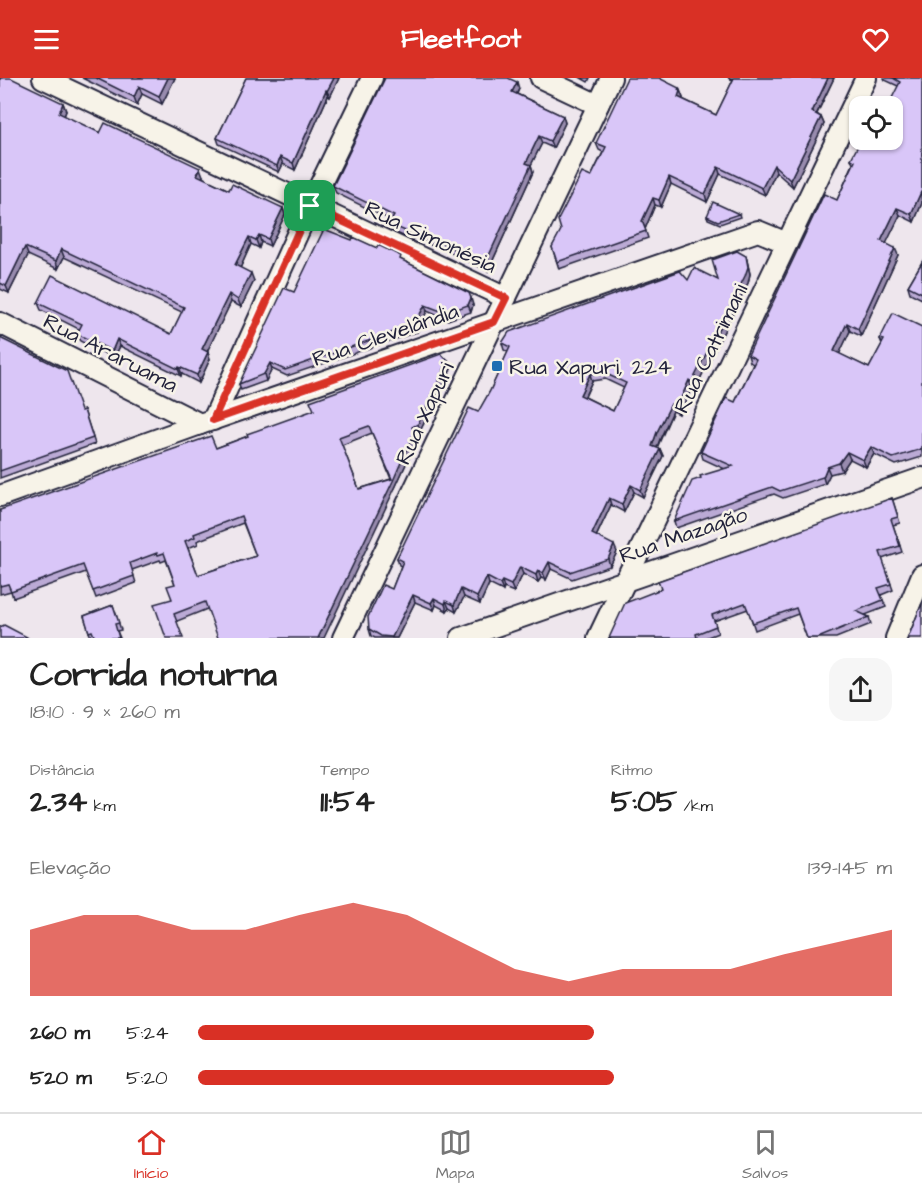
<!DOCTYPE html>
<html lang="pt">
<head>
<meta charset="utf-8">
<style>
  :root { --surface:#fff; --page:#f6f6f6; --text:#222; --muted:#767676; --line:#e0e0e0; --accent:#d93025 }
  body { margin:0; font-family:"Architects Daughter",sans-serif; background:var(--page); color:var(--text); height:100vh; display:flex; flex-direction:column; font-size:22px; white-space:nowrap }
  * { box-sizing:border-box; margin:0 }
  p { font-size:20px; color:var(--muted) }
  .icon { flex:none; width:33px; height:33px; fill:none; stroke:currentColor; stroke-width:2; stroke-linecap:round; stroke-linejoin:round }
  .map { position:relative; height:560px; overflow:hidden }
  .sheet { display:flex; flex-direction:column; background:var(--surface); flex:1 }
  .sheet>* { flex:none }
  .controls { position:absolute; left:849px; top:18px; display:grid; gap:12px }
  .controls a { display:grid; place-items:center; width:54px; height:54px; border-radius:12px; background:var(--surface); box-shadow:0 2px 4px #0004; font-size:30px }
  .pin { position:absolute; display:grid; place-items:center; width:51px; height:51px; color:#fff; margin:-26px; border-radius:12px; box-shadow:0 3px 9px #0006 }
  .round { display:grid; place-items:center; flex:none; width:63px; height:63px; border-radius:18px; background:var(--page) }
  .head { display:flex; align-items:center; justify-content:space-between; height:102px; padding:0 30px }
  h1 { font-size:33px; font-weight:800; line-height:45px }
  .metrics { display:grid; grid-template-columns:repeat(3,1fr); gap:9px; height:102px; padding:6px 30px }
  .metrics div { display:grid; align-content:center }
  .metrics b { font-size:30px; font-weight:800 }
  .metrics small { font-size:16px; font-weight:400 }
  .metrics p { font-size:16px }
  .chart { height:168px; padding:12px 30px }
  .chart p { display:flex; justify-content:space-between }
  .chart svg { width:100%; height:108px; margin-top:6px; fill:var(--accent); opacity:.7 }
  ul { padding:0 30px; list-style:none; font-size:20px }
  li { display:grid; grid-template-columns:96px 72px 1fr; align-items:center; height:45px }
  li i { height:15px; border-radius:8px; background:var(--accent) }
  header { display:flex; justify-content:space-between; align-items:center; height:78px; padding:0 30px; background:var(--accent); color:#fff; font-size:27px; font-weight:800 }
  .tabs { display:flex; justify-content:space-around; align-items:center; height:84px; border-top:2px solid var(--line); background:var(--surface); font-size:16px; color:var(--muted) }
  .tabs a { display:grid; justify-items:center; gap:3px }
  .tabs .on { color:var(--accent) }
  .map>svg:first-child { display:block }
</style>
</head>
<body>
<header><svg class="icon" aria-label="menu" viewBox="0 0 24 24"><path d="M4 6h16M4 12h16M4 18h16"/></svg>Fleetfoot<svg class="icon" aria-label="heart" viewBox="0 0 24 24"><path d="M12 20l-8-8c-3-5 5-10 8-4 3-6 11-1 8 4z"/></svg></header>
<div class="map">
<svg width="922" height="560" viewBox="0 0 922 560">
  <rect width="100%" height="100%" fill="#eee6ed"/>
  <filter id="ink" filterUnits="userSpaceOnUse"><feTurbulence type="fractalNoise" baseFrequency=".0167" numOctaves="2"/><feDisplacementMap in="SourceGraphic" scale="12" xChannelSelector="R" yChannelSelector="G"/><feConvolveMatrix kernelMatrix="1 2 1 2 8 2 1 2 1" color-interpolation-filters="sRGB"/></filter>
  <g filter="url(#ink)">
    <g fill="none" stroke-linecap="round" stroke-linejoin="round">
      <g stroke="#22223b" stroke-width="24">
        <g id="street">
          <polyline points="43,0 506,220"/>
          <polyline points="541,0 598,27"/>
          <polyline points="0,245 200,346"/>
          <polyline points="213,342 310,128 372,0"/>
          <polyline points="0,418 200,346 758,153 787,165"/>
          <polyline points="343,560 611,0"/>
          <polyline points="461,560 922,400"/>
          <polyline points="598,560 866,0"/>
          <polyline points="896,560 922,497"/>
        </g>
      </g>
      <use href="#street" stroke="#f7f3e8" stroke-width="20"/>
    </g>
    <g fill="#bbaad5" stroke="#22223b" stroke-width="1.5" fill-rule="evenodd">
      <polygon points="0,0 63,25 66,33 64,38 100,55 203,98 202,99 229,112 283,130 285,137 270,168 261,164 259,170 251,166 240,190 254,203 241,229 231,224 207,273 210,281 199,305 182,296 181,298 120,268 114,280 80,263 77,256 79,251 41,232 38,225 171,256 182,234 64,179 58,191 28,177 9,215 0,211"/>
      <polygon points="82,0 175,0 162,26 142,16 137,27"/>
      <polygon points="246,0 339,0 330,19 328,18 295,92 283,86 279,94 219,66 217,60"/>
      <polygon points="581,0 590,0 588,4"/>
      <polygon points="728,0 834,0 817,36 821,39 824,46 793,109 776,94 765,117 720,96 707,124 671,106 661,129 655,127 645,151 648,160 559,191 552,169 591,99 603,74 599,72 596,65 679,10 683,20 682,21 716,37 733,2"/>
      <polygon points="884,0 922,0 922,125 914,144 900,137 886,165 898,177 861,258 850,253 839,276 869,290 882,266 880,261 922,249 922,379 896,387 874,376 866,389 850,381 842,393 830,396 825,406 783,420 774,416 676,450 674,443 725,391 703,381 701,374 735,324 753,286 750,284 748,277 837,122 853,86 851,81 892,62 898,8 885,2"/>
      <polygon points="519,11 517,16 563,38 565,45 553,70 542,65 531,87 533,94 488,193 433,166 433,168 414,159 412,162 392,153 389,146 391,142 336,115 333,108"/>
      <polygon points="739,136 740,139 720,146 708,141 707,138"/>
      <path d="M746,178L750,196L748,205L695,311L692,310L679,336L673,333L657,370L660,371L663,378L643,419L634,414L624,434L611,427L596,459L617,474L610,488L572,501L551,491L546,502L541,500L538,504L523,496L514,514L504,510L503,513L489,506L480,526L464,519L456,534L449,530L447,533L436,527L434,532L415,524L397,560H375L371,558L369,551L392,511L401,488L399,487L397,480L490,313L508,274L504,272L502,265L688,202H718ZM605,301L624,310L613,333L585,319L592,303Z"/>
      <polygon points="403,183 473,227 471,234 448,242 427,233 417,254 287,298 272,291 266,303 241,312 239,306 294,214"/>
      <polygon points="922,184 922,221 910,215 908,208"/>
      <polygon points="0,260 81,333 84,332 95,366 0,400"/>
      <path d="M448,283L451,291L426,344L425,343L420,353L415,356L417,362L395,410L207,531L177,543L166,560L172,521L175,506L166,482L161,484L160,482L132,492L136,505L96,520L86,494L13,520L11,513L0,516V432L216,370ZM372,355L391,401L359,411L342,367ZM243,445L256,478L198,497L188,470L198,466L197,463Z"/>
      <polygon points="892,420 900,445 893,447 902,474 882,481 893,512 881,517 886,529 865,537 869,539 871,546 836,560 807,560 798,536 755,552 748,531 714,543 718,555 705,560 609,560 661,512"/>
      <polygon points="113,527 121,552 117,553 120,560 91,560 84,538"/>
    </g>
    <g fill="#988bae" stroke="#22223b" stroke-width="1.5">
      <polygon points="168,0 175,0 162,26 159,18"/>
      <polygon points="334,0 339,0 330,19 327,13"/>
      <polygon points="828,0 834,0 814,41 812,34"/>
      <polygon points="517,4 519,11 514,20 512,14"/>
      <polygon points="139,8 142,16 137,27 134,19"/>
      <polygon points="679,10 683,20 680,26 678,19"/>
      <polygon points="326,12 328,18 295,92 293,85"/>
      <polygon points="63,25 66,33 62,43 59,35"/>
      <polygon points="563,38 565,45 553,70 550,63"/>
      <polygon points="821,39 824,46 793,109 790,102"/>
      <polygon points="539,58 542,65 531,87 533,94 488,193 485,186 526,85"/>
      <polygon points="280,79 283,86 279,94 277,88"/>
      <polygon points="774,87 776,94 765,117 762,110"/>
      <polygon points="718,89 720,96 707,124 705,116"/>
      <polygon points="200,90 203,98 200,104 197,97"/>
      <polygon points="669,99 671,106 661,129 659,122"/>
      <polygon points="921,114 922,125 914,144 911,136"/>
      <polygon points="653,120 655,127 645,151 642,143"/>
      <polygon points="283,130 285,137 270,168 268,161"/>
      <polygon points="897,130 900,137 884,170 881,163"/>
      <polygon points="411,152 414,159 412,162 410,155"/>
      <polygon points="259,157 261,164 259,170 256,162"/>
      <polygon points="249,159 251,166 238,195 235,187"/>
      <polygon points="25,169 28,177 9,215 6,208"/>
      <polygon points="895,170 898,177 861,258 858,251"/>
      <polygon points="61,171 64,179 58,191 56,183"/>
      <polygon points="746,178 750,196 748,205 695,311 692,304"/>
      <polygon points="251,195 254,203 241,229 238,222"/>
      <polygon points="229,216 231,224 205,278 202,271"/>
      <polygon points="471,220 473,227 471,234 468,227"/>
      <polygon points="425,227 427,233 417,254 414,247"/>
      <polygon points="847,245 850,253 837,281 834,273"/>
      <polygon points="117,261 120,268 114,280 112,273"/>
      <polygon points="208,274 210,281 199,305 197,297"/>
      <polygon points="448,283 451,291 426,344 423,337"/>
      <polygon points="270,285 272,291 266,303 264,296"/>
      <polygon points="179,289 182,296 181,298 178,291"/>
      <polygon points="590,296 592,303 582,324 580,317"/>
      <polygon points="689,302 692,310 679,336 677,329"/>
      <polygon points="671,326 673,333 660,361 655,375 652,368 657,354"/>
      <polygon points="422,336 425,343 420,353 418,346"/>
      <polygon points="414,354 417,362 395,410 324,560 318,560"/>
      <polygon points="871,369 874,376 866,389 863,382"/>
      <polygon points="660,371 663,378 643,419 640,412"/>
      <polygon points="847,374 850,381 842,393 839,385"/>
      <polygon points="827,389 830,396 825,406 823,399"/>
      <polygon points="631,407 634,414 624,434 622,426"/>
      <polygon points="609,420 611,427 594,463 592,456"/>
      <polygon points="614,467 617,474 610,488 608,481"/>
      <polygon points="549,484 551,491 546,502 543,495"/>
      <polygon points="520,489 523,496 514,514 511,507"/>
      <polygon points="538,492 541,500 538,504 536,497"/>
      <polygon points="487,499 489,506 480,526 477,519"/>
      <polygon points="502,503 504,510 503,513 500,506"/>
      <polygon points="461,511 464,519 456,534 454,527"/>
      <polygon points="413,517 415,524 397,560 392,560 392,559"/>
      <polygon points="434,520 436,527 434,532 431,525"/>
      <polygon points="446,523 449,530 447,533 445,526"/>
    </g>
    <g fill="#d9c6f8" stroke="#22223b" stroke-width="1.5" fill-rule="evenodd">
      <polygon points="0,0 11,0 63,25 59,35 100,55 105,45 200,90 197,97 229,112 232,106 283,130 268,161 259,157 256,162 249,159 235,187 251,195 238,222 229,216 202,271 208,274 197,297 179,289 178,291 117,261 112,273 77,256 82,246 38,225 52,197 171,256 184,229 61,171 56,183 25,169 6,208 0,205"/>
      <polygon points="96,0 168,0 159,18 139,8 134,19"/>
      <polygon points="246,0 334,0 327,13 326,12 293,85 280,79 277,88 217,60"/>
      <polygon points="385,0 508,0 517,4 512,14 563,38 550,63 539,58 526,85 531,87 485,186 431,160 430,161 411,152 410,155 389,146 394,138 333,108"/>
      <polygon points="627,0 659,0 679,10 678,12 680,13 678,19 716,37 734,0 828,0 812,34 821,39 790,102 774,87 762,110 718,89 705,116 669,99 659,122 653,120 642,143 646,153 557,184 552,169 561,152 558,142 582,95 591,99 606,69 596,65"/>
      <polygon points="893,0 922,0 922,114 921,114 911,136 897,130 881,163 895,170 858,251 847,245 834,273 869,290 884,262 880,261 893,235 922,249 922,371 893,380 871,369 863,382 847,374 839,385 827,389 823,399 780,413 772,409 674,443 692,403 701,400 700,398 733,388 701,374 726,320 735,324 756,281 748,277 824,116 837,122 855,83 851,81 861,62 892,62 892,28 888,28 900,4"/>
      <polygon points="713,124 739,136 718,143 707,138"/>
      <polygon points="324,151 352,162 353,159 377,170 378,167 401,178 400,181 469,215 471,220 468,227 446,235 425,227 414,247 285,292 270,285 264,296 239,306 284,210 294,214"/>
      <path d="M737,173L746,178L748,189L745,198L692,304L689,302L677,329L671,326L657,354L652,368L660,371L640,412L631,407L622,426L609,420L592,456L614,467L608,481L570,494L549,484L543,495L538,492L536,497L520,489L511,507L502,503L500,506L487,499L477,519L461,511L454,527L446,523L445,526L434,520L431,525L413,517L392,559L381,558L369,551L368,539L383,507L392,511L403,483L397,480L469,330L478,334L490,313L510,269L502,265L509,254L680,193L688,202L694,190L718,202L712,182ZM602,294L626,305L613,333L580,317L590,296Z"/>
      <polygon points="922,184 922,215 908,208"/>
      <polygon points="0,260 67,293 81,333 84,332 93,360 0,393"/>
      <path d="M441,276L448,283L423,337L422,336L418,346L412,349L414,354L393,403L318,560H218L205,524L174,536L183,560H166L154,526L172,521L167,508L175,506L164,475L158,477L157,475L130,485L134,498L93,513L83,487L11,513L8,506L0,508V432L211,358L216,370L248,358L247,356L314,332L310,323ZM369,348L392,401L359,411L339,359ZM241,438L256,478L198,497L185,463L195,459L194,456Z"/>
      <polygon points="892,420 898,439 891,441 900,468 880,474 891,506 878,510 883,522 856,533 869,539 818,560 807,560 796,530 753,545 745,525 712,537 716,548 696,556 697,560 609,560 625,525 661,511 658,503"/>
      <polygon points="922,525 922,560 908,560"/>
      <polygon points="113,527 119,545 115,546 119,560 95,560 92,553 89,554 84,538"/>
      <polygon points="4,547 27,559 24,560 0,560 0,549"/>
    </g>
  </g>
  <g fill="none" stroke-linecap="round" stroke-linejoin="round" filter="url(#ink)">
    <g stroke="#fff" stroke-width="12">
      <polygon id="route" points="310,128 506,220 494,244 213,342"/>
    </g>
    <use href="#route" stroke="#d93025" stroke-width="8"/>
  </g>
  <rect fill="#1f6fb2" stroke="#f7f3e8" stroke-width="2" x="491" y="282" width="12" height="12" rx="3"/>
  <g text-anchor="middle" stroke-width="5" stroke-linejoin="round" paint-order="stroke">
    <g font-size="22" fill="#22223b" stroke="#f7f3e8">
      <text transform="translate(431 158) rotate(25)" y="8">Rua Simonésia</text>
      <text transform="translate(385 256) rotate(-19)" y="8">Rua Clevelândia</text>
      <text transform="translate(710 270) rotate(-64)" y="8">Rua Catrimani</text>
      <text transform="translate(111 274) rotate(27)" y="8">Rua Araruama</text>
      <text transform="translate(424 335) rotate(-65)" y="8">Rua Xapuri</text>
      <text transform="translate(683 456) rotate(-19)" y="8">Rua Mazagão</text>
    </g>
    <g font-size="22" fill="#22223b" stroke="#f7f3e8" text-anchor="start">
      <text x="509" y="296">Rua Xapuri, 224</text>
    </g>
  </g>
</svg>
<div class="controls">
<a><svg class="icon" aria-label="locate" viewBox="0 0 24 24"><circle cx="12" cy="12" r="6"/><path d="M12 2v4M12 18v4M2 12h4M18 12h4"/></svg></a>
</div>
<div class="pin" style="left:310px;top:128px;background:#1e9e55"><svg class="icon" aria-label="arrive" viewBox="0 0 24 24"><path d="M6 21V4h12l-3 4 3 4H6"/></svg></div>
</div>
<section class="sheet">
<div class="head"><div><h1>Corrida noturna</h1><p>18:10 · 9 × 260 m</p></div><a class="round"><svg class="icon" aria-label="share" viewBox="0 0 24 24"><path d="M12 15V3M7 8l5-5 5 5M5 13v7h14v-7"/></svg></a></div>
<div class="metrics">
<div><p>Distância</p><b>2.34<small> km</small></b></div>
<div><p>Tempo</p><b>11:54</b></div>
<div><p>Ritmo</p><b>5:05<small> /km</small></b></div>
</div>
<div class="chart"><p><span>Elevação</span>139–145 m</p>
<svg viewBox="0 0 160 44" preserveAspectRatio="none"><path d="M0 44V17L10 11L20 11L30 17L40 17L50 11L60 6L70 11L80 22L90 33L100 38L110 33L120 33L130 33L140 27L150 22L160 17V44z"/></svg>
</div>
<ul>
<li><b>260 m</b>5:24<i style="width:57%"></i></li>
<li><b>520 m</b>5:20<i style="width:60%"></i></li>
</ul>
</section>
<nav class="tabs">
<a class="on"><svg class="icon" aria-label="home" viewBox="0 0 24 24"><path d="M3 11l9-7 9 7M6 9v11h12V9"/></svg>Início</a>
<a><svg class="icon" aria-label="map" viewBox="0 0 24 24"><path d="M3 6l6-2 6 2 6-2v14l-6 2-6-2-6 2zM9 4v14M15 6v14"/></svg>Mapa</a>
<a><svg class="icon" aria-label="saved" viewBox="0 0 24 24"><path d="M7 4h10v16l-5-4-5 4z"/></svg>Salvos</a>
</nav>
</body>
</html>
